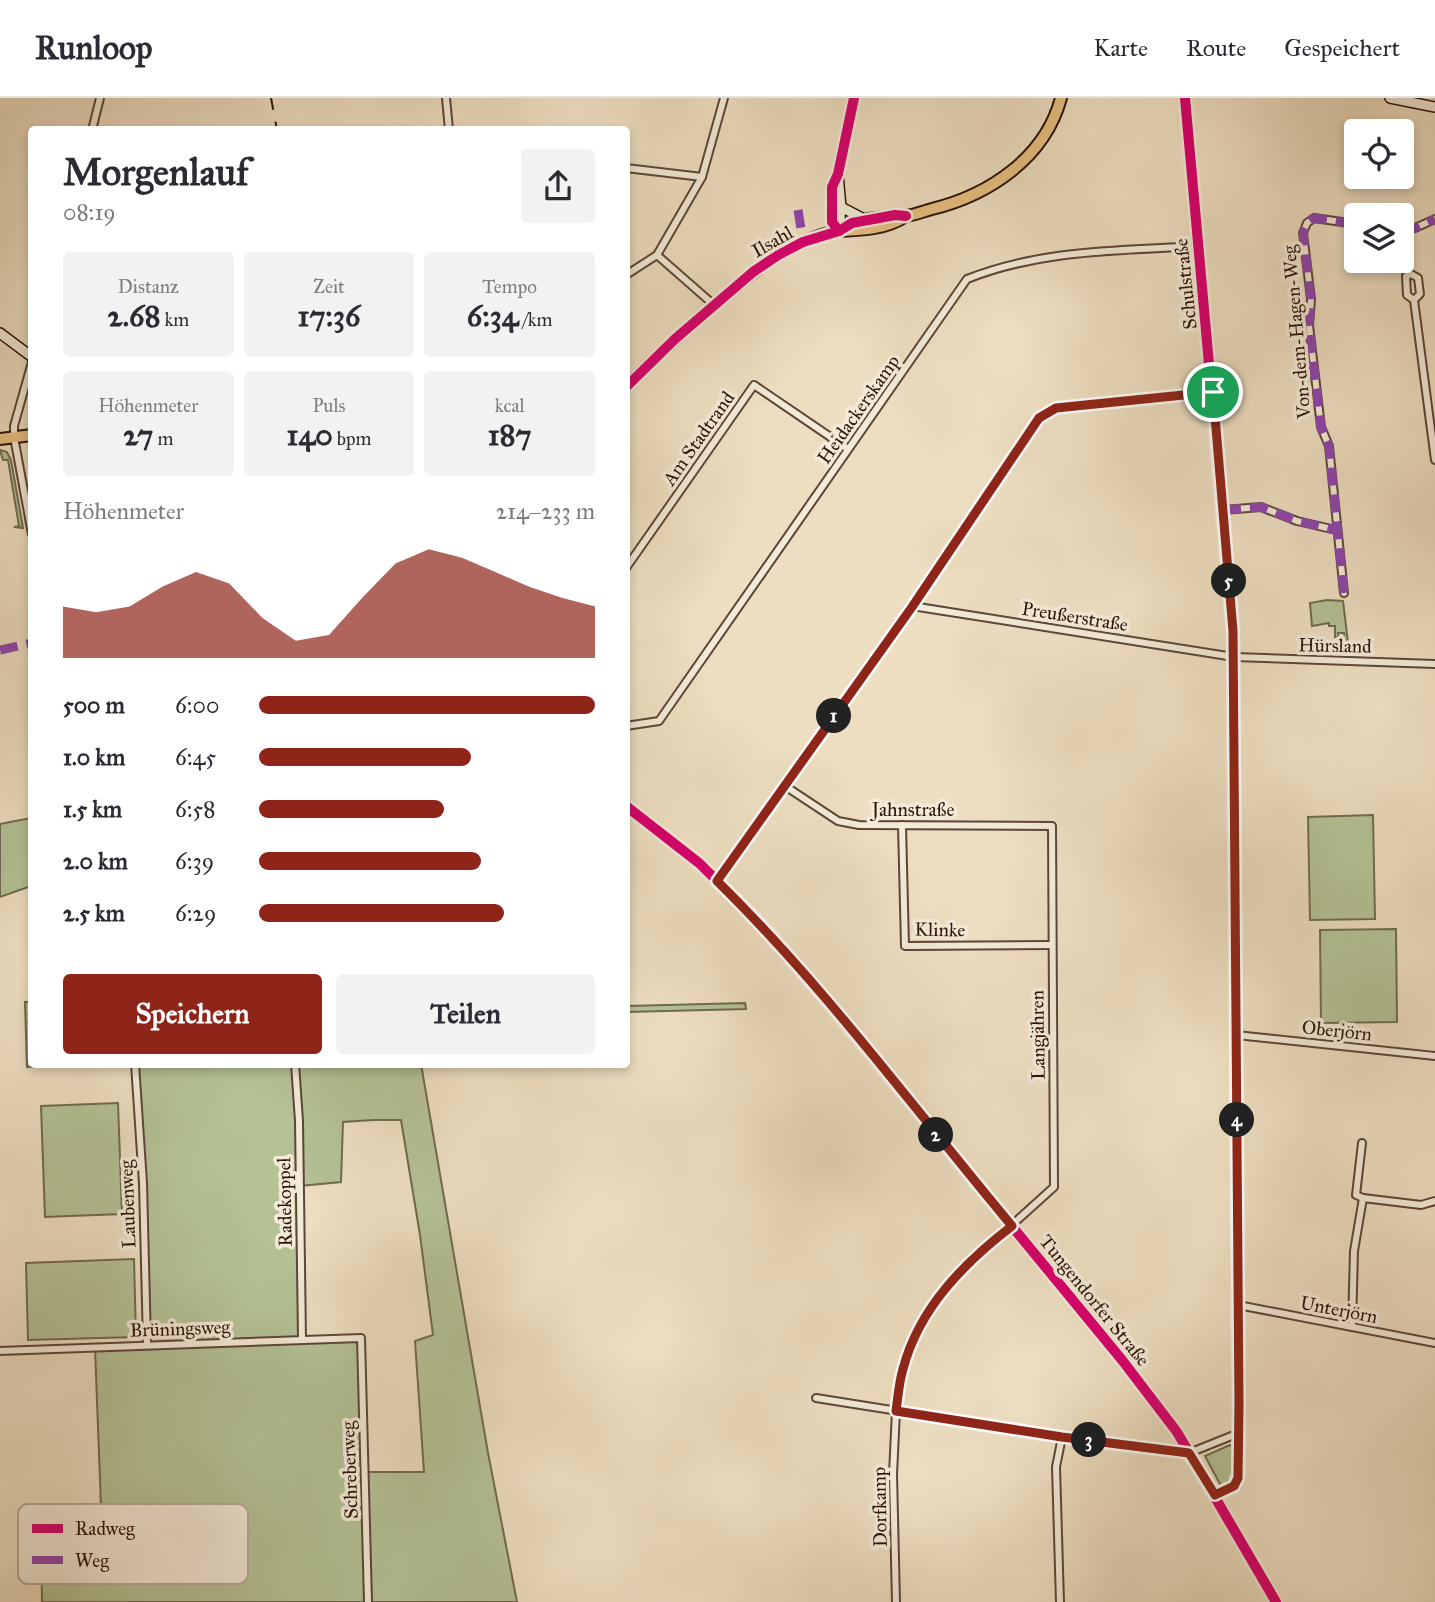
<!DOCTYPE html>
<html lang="de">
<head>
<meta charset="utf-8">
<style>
  :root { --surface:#fff; --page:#f2f2f3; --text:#2b2b33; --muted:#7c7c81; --line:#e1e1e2; --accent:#8f2418 }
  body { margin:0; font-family:"IM FELL Great Primer",serif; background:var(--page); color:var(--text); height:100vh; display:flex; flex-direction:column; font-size:26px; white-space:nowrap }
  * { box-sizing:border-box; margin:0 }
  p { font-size:23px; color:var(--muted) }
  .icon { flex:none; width:38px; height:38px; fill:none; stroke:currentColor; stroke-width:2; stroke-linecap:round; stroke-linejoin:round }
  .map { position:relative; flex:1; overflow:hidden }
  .drawer { position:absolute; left:28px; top:28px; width:602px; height:942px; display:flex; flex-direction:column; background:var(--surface); border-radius:7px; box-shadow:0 4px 10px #0003 }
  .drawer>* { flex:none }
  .tools { position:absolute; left:1344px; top:21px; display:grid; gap:14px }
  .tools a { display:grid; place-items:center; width:70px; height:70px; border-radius:7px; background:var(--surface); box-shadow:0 4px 10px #0003; font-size:35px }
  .pin { position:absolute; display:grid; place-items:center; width:60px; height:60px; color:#fff; margin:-30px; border:4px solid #fff; border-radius:50%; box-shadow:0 2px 7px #0007 }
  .km { position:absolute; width:35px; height:35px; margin:-18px; border-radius:50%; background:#222; color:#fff; font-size:19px; line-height:35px; text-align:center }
  .round { display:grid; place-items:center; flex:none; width:74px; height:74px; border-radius:7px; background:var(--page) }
  .headline { display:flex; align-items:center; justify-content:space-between; height:119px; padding:0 35px }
  h1 { font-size:38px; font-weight:700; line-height:52px }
  .figures { display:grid; grid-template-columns:repeat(3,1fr); gap:10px; height:119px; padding:7px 35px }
  .figures div { display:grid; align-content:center; border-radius:7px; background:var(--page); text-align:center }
  .figures b { font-size:30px; font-weight:700 }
  .figures small { font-size:19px; font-weight:400 }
  .figures p { font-size:19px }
  .chart { height:196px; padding:14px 35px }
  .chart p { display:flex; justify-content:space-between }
  .chart svg { width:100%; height:126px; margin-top:7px; fill:var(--accent); opacity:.7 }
  .button { display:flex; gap:14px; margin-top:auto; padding:14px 35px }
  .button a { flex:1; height:80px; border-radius:7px; background:var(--accent); color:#fff; font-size:28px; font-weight:700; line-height:80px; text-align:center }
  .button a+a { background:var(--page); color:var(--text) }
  ul { padding:0 35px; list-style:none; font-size:23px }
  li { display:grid; grid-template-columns:112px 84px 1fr; align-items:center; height:52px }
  li i { height:18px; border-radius:9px; background:var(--accent) }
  header { display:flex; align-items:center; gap:42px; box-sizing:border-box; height:98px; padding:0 35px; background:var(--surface); border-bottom:2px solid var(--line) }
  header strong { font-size:33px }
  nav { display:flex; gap:38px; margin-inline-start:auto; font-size:24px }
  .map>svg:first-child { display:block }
</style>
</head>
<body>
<header>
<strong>Runloop</strong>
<nav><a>Karte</a><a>Route</a><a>Gespeichert</a></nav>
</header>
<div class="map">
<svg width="1435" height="1504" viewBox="0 0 1435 1504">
  <rect width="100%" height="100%" fill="#eddec1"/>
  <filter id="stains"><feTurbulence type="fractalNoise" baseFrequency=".00286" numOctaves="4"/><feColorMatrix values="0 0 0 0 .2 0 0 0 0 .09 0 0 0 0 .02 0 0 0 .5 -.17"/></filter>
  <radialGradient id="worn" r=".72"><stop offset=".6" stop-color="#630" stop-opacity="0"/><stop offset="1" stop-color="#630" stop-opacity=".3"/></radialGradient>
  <g fill="#b4c296" stroke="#706a4f" stroke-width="2" fill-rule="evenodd">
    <polygon points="0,352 7,354 11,362 23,430 14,429 19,428 8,362 3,362"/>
    <polygon points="1327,502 1343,503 1348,545 1345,545 1344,535 1338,535 1338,539 1335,539 1335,528 1329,528 1329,525 1312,528 1310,505"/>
    <polygon points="1373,717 1375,821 1310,822 1308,719"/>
    <polygon points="31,720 31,788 0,799 0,726"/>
    <polygon points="1396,831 1397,924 1321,925 1320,832"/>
    <polygon points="25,904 31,904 32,966 97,966 27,969"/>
    <polygon points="745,905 746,911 627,914 627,908"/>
    <path d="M135,966H421L488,1355L517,1504H42L41,1437L102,1435L95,1250L147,1246ZM373,1022H401L420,1137L433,1237L415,1243L424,1374H365L361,1240L302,1241L300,1088L341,1084L343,1024Z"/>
    <polygon points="118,1005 122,1116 45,1119 41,1008"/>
    <polygon points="134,1161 136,1239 28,1242 26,1165"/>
    <polygon points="1230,1347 1233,1349 1233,1382 1227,1387 1221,1388 1205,1358"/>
  </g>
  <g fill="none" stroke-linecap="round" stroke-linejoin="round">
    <g stroke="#5c4636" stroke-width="10">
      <g id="street">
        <polyline points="446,0 449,32"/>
        <polyline points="1185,0 1233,533 1239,1375 1234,1388 1215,1397"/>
        <polyline points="92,32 100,0"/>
        <polyline points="626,70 702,79"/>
        <polyline points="1402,131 1415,130 1435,121"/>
        <polyline points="657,157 714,207"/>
        <polyline points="626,177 657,157 702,79 724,0"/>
        <polyline points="1414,202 1407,197 1406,178 1411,176 1418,180 1420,196 1414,202 1435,362"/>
        <polyline points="32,264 14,328 14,339 32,436"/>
        <polyline points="1223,412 1261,409 1297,423 1336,432"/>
        <polyline points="626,470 754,287 848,351"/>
        <polyline points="1344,495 1329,348 1321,329 1309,227 1311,201 1303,135 1307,125 1314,120 1356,126"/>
        <polyline points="912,508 1234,559 1435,566"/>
        <path d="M626,628L659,623L967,181C1043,151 1119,153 1198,148"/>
        <polyline points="785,688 838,723 859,727 1052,728 1054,1089 952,1181 932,1208 921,1226 903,1270 896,1313 893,1376 896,1504"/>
        <polyline points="902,727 905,848 1052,847"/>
        <polyline points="717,783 912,508 1039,319 1056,310 1213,294"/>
        <polyline points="1236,937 1435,958"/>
        <polyline points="135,966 143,1085 147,1246"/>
        <polyline points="295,966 299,1023 302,1241"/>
        <polyline points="1362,1045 1356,1097 1363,1100 1421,1107 1435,1103"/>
        <polyline points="1238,1207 1435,1245"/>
        <polyline points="1352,1229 1354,1153 1363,1100"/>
        <polyline points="0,1253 361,1240 368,1504"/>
        <polyline points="816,1300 1062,1339 1189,1355 1239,1335"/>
        <polyline points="1060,1504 1056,1369 1062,1339"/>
      </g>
    </g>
    <g stroke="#2b1308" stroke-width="12">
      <g id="secondary">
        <polyline points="1390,0 1435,9"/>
        <polyline points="838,76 841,109 839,133"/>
        <polyline points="841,109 866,122"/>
        <polyline points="839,133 832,124 832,89 838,76 854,0"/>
        <polyline points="0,235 32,259"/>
        <polyline points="626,708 699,765 764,829 830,907 1122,1262 1177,1334 1276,1504"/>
      </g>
    </g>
    <g stroke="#2b1308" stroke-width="14">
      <g id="primary">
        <path d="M839,133C860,119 882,119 906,118C915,117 924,113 932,111C989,97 1045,60 1061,0"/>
        <path d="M626,289C655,259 685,232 717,205C744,182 771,157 804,144C815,139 829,134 840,133C863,132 887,131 906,118"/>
        <polyline points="0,341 32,337"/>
      </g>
    </g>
    <use href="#street" stroke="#f3ead7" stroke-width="6"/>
    <use href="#secondary" stroke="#f3ead7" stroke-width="9"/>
    <use href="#primary" stroke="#e6bf80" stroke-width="10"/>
    <polyline stroke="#2b1308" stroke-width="2" stroke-dasharray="12 12" stroke-linecap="butt" points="271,0 277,32"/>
    <g stroke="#8e44ad" stroke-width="9" stroke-dasharray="18 9" stroke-linecap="butt">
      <polyline points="798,112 801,131"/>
      <polyline points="1402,131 1415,130 1435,121"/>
      <polyline points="1223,412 1261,409 1297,423 1336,432"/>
      <polyline points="1344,495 1329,348 1321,329 1309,227 1311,201 1303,135 1307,125 1314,120 1356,126"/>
      <polyline points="0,552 32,545"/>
    </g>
    <g stroke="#f3ead7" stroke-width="15">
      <g id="cycleway">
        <polyline points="1185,0 1233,533 1239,1375 1234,1388 1215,1397"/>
        <polyline points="839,133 832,124 832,89 838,76 854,0"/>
        <polyline points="626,289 675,241 753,174 778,157 803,144 839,133 852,125 895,117 906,118"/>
        <polyline points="626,708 699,765 764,829 830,907 1122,1262 1177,1334 1276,1504"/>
      </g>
    </g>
    <use href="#cycleway" stroke="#d6006c" stroke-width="10"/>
  </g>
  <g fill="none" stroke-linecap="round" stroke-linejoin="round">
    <g stroke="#fff" stroke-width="14">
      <path id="route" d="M1213,294L1233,533L1239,1306L1238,1380L1234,1388L1215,1397L1189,1355L1062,1339L896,1313C898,1299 899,1284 903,1271C919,1210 964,1165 1012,1128C915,1012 825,889 717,783L912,509L1039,320L1056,310Z"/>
    </g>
    <use href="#route" stroke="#8f2418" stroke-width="9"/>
  </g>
  <g text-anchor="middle" stroke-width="7" stroke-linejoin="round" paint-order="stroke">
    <g font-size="19" fill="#2b1308" stroke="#f3ead7">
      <text transform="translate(772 143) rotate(-30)" y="7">Ilsahl</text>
      <text transform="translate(1185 186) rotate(-96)" y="7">Schulstraße</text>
      <text transform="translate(1296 234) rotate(-95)" y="7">Von-dem-Hagen-Weg</text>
      <text transform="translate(858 311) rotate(-55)" y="7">Heidackerskamp</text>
      <text transform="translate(698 340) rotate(-55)" y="7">Am Stadtrand</text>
      <text transform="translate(1075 518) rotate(9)" y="7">Preußerstraße</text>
      <text transform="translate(1335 547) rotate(1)" y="7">Hürsland</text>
      <text x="913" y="718">Jahnstraße</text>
      <text transform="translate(940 831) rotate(1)" y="7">Klinke</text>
      <text transform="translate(1337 932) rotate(6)" y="7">Oberjörn</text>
      <text transform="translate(1037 937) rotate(-91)" y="7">Langjähren</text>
      <text transform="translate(284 1104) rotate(-91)" y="7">Radekoppel</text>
      <text transform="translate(127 1106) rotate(-92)" y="7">Laubenweg</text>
      <text transform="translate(1095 1202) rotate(51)" y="7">Tungendorfer Straße</text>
      <text transform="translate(1339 1211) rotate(11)" y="7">Unterjörn</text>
      <text transform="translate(180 1230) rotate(-2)" y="7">Brüningsweg</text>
      <text transform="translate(349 1372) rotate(-92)" y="7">Schreberweg</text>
      <text transform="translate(879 1409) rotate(-91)" y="7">Dorfkamp</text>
    </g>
  </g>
  <rect x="18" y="1406" width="230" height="80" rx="10" fill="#f3ead7" stroke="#b7aa99" stroke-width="2"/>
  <rect x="32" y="1426" width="31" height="9" fill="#d6006c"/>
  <rect x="32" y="1458" width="31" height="8" fill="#8e44ad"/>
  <g font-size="19" fill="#2b1308">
    <text x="75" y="1437">Radweg</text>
    <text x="75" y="1469">Weg</text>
  </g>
  <rect width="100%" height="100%" filter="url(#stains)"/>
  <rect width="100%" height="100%" fill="url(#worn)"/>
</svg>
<div class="tools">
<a><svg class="icon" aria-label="locate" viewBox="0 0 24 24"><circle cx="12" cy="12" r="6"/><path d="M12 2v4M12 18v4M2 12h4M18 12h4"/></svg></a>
<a><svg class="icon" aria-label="layers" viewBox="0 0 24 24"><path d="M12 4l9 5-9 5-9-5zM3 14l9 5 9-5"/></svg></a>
</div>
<div class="pin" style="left:1213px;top:294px;background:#1e9e55"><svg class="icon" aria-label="arrive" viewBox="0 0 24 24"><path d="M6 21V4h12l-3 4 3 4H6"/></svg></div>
<b class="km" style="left:834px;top:618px">1</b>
<b class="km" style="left:936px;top:1037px">2</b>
<b class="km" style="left:1089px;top:1342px">3</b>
<b class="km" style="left:1237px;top:1022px">4</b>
<b class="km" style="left:1229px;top:483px">5</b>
<section class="drawer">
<div class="headline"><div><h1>Morgenlauf</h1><p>08:19</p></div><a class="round"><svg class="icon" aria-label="share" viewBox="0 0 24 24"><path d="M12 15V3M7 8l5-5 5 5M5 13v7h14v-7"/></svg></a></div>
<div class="figures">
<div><p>Distanz</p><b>2.68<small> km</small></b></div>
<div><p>Zeit</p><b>17:36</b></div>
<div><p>Tempo</p><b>6:34<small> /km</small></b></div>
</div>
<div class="figures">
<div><p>Höhenmeter</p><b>27<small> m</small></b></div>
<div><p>Puls</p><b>140<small> bpm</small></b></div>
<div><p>kcal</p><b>187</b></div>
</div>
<div class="chart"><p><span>Höhenmeter</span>214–233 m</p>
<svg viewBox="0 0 160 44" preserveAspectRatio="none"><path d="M0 44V26L10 28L20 26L30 19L40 14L50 18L60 30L70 38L80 36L90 23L100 11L110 6L120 9L130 14L140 19L150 23L160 26V44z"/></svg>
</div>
<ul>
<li><b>500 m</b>6:00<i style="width:100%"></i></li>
<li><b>1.0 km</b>6:45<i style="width:63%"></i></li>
<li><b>1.5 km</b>6:58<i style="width:55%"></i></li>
<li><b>2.0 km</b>6:39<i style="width:66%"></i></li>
<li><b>2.5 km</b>6:29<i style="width:73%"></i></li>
</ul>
<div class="button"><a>Speichern</a><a>Teilen</a></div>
</section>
</div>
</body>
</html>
